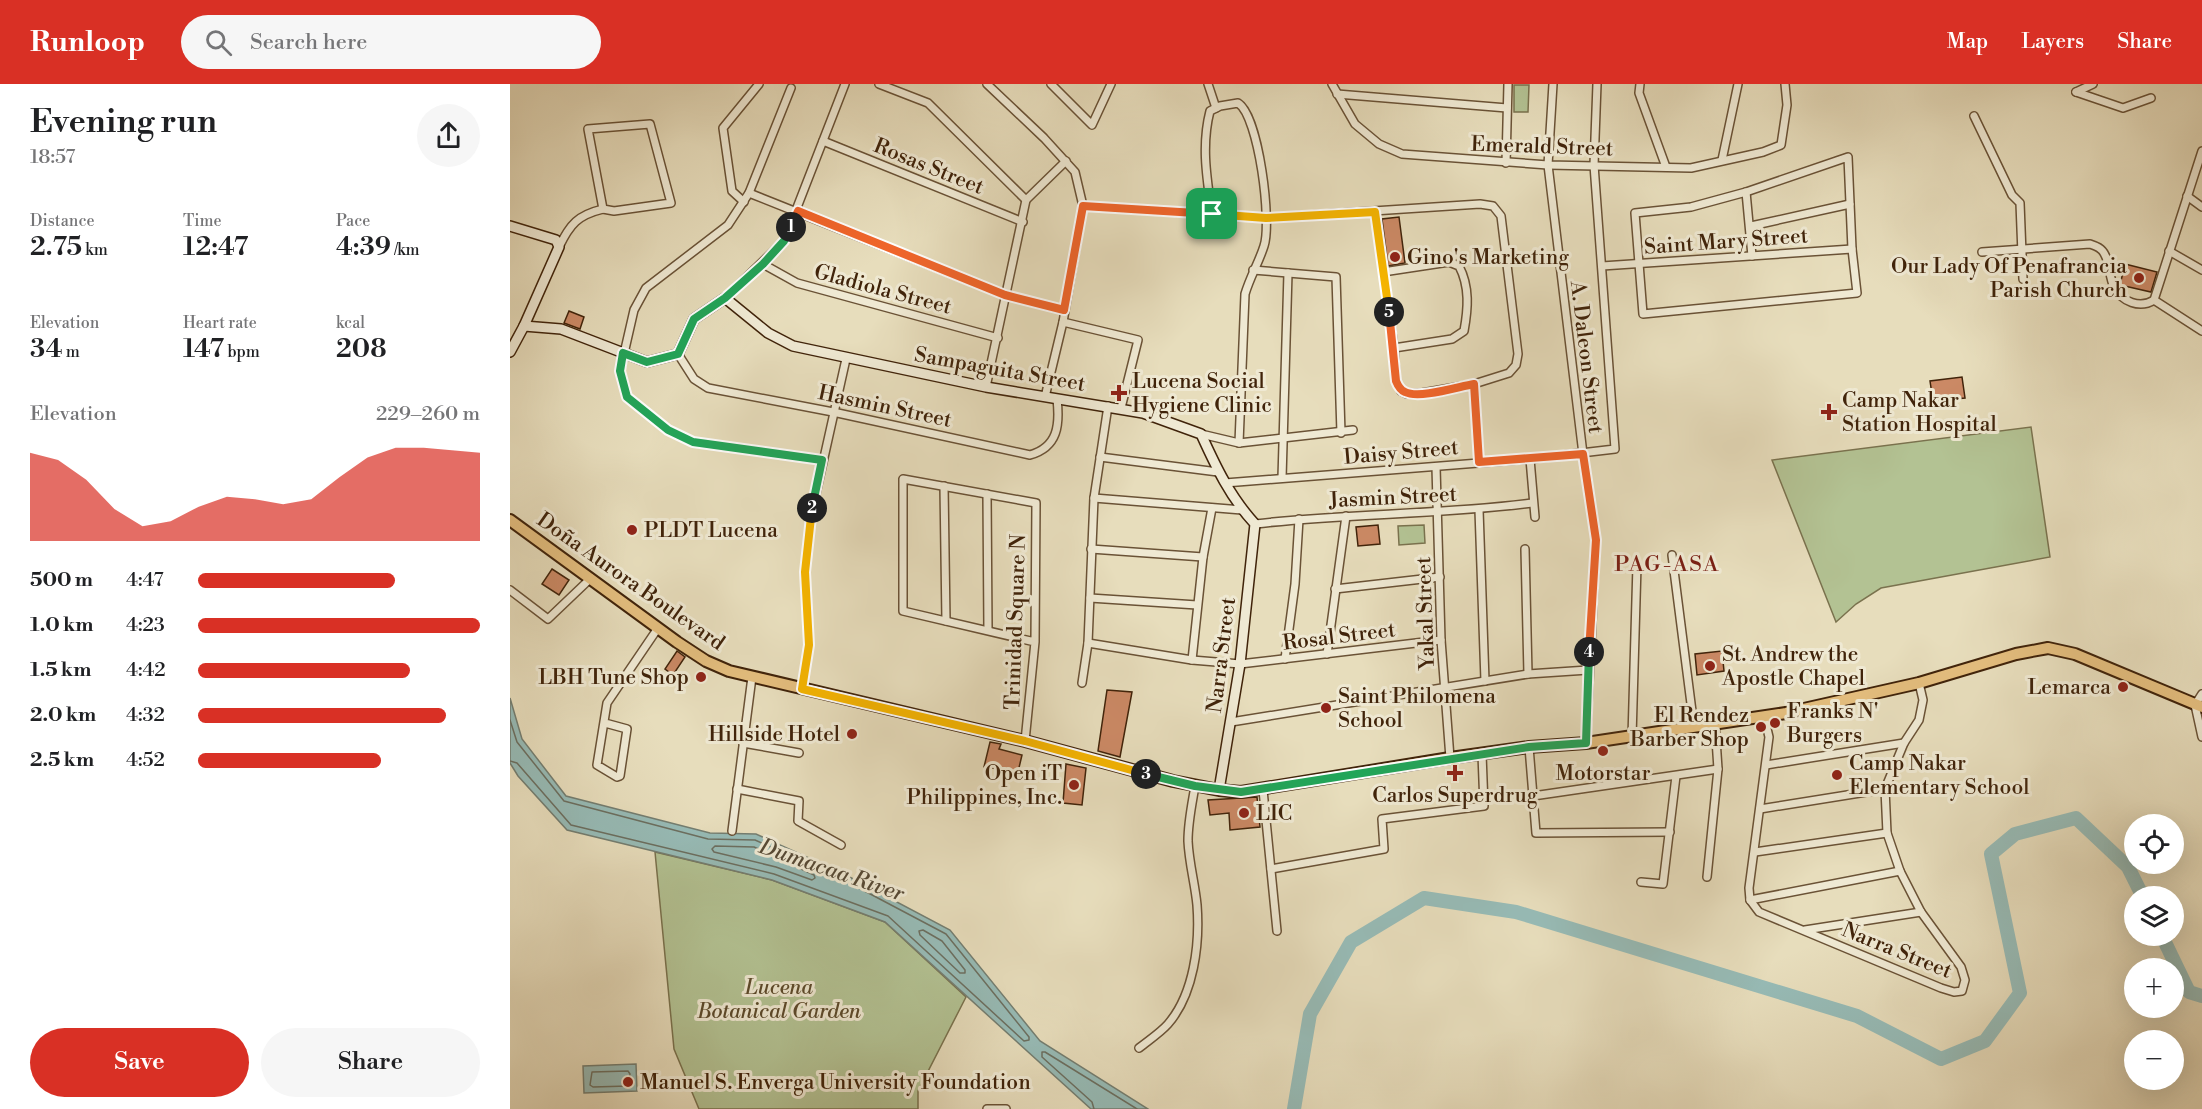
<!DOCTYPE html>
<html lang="en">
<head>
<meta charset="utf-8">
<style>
  :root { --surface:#fff; --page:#f6f6f6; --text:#202124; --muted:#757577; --accent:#d93025 }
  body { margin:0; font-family:"Libre Bodoni",serif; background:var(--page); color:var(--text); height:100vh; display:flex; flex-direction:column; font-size:22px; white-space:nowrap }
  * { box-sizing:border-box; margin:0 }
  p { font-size:20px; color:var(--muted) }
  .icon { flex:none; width:33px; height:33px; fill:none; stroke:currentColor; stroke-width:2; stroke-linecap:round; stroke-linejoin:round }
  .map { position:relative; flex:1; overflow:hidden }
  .side { display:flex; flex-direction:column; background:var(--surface); width:510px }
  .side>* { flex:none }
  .controls { position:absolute; left:1614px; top:730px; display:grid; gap:12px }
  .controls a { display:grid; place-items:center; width:60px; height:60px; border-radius:50%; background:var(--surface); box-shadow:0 6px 24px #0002; font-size:30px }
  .pin { position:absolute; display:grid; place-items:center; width:51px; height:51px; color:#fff; margin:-26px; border-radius:12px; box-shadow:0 3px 9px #0006 }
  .km { position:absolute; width:30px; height:30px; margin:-15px; border-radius:50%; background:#222; color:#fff; font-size:16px; line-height:30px; text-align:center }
  .round { display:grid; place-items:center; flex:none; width:63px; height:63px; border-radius:32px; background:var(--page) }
  .head { display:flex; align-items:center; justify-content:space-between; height:102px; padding:0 30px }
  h1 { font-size:33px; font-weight:600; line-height:45px }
  .stats { display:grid; grid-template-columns:repeat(3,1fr); gap:9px; height:102px; padding:6px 30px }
  .stats div { display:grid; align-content:center }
  .stats b { font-size:26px; font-weight:600 }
  .stats small { font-size:16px; font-weight:400 }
  .stats p { font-size:16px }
  .chart { height:168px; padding:12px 30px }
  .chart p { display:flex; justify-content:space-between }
  .chart svg { width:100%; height:108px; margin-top:6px; fill:var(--accent); opacity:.7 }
  .action { display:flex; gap:12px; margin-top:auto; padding:12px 30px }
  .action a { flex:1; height:69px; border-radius:36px; background:var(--accent); color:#fff; font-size:24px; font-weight:600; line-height:69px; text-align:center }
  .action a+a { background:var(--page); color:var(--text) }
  ul { padding:0 30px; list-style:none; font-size:20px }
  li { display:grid; grid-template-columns:96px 72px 1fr; align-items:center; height:45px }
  li i { height:15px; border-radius:8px; background:var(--accent) }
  header { display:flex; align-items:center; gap:36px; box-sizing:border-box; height:84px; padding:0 30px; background:var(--accent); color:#fff }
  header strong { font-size:28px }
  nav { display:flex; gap:33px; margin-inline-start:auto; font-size:21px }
  .search { width:420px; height:54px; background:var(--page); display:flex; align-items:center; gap:15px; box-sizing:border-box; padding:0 21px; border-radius:33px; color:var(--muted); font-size:22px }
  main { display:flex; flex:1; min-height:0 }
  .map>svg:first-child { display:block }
</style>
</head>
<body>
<header>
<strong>Runloop</strong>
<div class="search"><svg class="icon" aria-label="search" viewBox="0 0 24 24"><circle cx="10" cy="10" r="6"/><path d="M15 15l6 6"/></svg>Search here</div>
<nav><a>Map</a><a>Layers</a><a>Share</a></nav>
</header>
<main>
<section class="side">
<div class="head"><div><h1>Evening run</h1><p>18:57</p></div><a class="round"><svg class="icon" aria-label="share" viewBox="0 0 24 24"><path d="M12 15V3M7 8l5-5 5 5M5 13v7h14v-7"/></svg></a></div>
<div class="stats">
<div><p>Distance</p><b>2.75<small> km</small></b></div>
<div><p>Time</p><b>12:47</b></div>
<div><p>Pace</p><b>4:39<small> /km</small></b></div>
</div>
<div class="stats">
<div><p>Elevation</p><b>34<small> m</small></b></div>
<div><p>Heart rate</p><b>147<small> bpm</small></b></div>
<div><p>kcal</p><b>208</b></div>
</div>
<div class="chart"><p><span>Elevation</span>229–260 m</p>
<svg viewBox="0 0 160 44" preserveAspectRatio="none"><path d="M0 44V8L10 11L20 19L30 31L40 38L50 36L60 30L70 26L80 27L90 29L100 27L110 18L120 10L130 6L140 6L150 7L160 8V44z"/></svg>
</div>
<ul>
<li><b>500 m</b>4:47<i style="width:70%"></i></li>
<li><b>1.0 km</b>4:23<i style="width:100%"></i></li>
<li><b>1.5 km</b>4:42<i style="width:75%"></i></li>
<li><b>2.0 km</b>4:32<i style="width:88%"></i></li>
<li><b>2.5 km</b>4:52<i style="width:65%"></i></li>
</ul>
<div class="action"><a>Save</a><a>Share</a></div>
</section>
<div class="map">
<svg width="1692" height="1025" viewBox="0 0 1692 1025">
  <rect width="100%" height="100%" fill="#e7ddbc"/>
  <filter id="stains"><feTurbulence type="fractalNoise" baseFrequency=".00333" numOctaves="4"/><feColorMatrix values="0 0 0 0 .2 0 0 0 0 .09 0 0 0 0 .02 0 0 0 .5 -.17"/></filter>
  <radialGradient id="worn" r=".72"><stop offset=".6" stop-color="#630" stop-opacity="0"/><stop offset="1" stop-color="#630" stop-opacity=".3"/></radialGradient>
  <g fill="#b3c293" stroke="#7a724e" stroke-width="1.5">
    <polygon points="1004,1 1019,1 1018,28 1004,28"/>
    <polygon points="1521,343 1540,473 1371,504 1346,520 1326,538 1262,376"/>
    <polygon points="914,441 915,459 889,461 888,442"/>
    <polygon points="145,768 262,796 375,838 456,913 408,1007 408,1025 189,1025 164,965"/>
  </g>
  <g fill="#97bbb6" stroke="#747e71" stroke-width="1.5">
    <polygon points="0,614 12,655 56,712 200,749 246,750 332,789 440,846 530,957 638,1025 581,1025 375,838 262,796 57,746 8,692 0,679"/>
    <polygon points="126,980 127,1007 74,1009 73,982"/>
  </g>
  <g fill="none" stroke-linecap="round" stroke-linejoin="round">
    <g stroke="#6c6f60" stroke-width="1.5">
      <polyline points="0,636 7,658 54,717 198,755 245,756 330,794 436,850 519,953 519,956 514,957 378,832 264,790 61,741 7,679 0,677"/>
      <polygon points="205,762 244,763 304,791 305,794 302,796 266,783 204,768 202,765"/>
      <polygon points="409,847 413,846 432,857 455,886 455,889 450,889 410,851"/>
      <polygon points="118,987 120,990 118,1002 83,1003 80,1001 82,988"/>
      <polyline points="584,1025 582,1018 532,973 532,968 535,968 627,1025"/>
    </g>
    <g stroke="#97bbb6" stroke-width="14">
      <polyline points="1652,852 1679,908 1692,912"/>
      <polyline points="784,1025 800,930 841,858 914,814 1006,828 1347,932 1431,975 1475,957 1510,909 1481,770 1505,750 1566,734 1618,783 1633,813"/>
    </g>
  </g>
  <g fill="#cb8965" stroke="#40230a" stroke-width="1.5">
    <polygon points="889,133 895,179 878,182 872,135"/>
    <polygon points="1615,180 1647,188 1641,208 1610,201"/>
    <polygon points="59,227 74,233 70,245 54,239"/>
    <polygon points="1452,293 1455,314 1423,317 1420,297"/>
    <polygon points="868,441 870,460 848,462 846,443"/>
    <polygon points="42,485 59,496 49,511 32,500"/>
    <polygon points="167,567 175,573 163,591 155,585"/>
    <polygon points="1212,567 1214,587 1187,591 1185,570"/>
    <polygon points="597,606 622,608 610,673 588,667"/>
    <polygon points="480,658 491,660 489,665 512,671 508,688 474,683"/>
    <polygon points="556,680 576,684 572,721 553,719"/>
    <polygon points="747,713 750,743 720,746 719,729 700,731 698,716"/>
  </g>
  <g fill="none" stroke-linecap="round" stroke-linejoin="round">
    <g stroke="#6a5236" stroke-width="10">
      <g id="street">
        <polyline points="369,0 418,19 516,116"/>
        <polyline points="477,0 534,54 565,88 573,122 553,238 535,313"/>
        <polyline points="541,0 582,41 601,0"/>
        <polyline points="698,0 706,24"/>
        <polyline points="822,0 845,40 869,60 892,70 1038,81 1181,84 1253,68 1271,61 1277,21 1275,0"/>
        <polyline points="1043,0 1038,81 1073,370 1086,456 1076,659"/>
        <polyline points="1130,0 1129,9 1156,83"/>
        <polyline points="281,4 239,109 218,141 136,204 124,226 110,287 117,313 158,346 183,358 312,376"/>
        <polyline points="1566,8 1613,24 1641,14"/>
        <polyline points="1566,8 1583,0"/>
        <polyline points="827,10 997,24"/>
        <polyline points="1464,32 1502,111 1510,119 1513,195"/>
        <polygon points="140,40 161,119 104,127 93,125 78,45"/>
        <polyline points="313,57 513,138"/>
        <polygon points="1338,73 1342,165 1347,209 1133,230 1125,129 1181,123 1236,108"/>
        <polyline points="1212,76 1228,0"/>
        <polyline points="996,79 998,0"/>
        <polyline points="1236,108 1242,172"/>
        <polyline points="239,109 495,211 554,226"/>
        <polyline points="1677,112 1692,123"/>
        <polyline points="234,118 222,107 213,44 249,0"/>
        <polyline points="573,122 756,134 970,120 983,122 991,132 1008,270 1006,281 999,289 964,300 912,309 897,310 891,307 886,297 884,264 865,128"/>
        <path d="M702,131C697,95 691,62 700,27L710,22L728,19C749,32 762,139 754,162C749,178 740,193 735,210L729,359"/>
        <polyline points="1241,142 1340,120"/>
        <path d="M49,163C60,140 68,131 93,125"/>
        <polyline points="1659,167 1692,186"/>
        <path d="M1472,168L1580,160C1586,162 1592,164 1595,171C1600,180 1599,193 1604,203C1612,218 1630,225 1644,216L1692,67"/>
        <polyline points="253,180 287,199 488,254"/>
        <polyline points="1092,182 1342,165"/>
        <polyline points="743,186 826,193 831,349"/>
        <path d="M873,188L939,178L949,182C960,203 958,225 954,247L942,255L884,264"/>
        <polyline points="215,214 274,157 335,0"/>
        <polyline points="1644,216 1692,247"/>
        <polyline points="553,238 628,256 611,324"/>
        <path d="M168,270L184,295L198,304L323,328L520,371C548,363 550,341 547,315"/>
        <polyline points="964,300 969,378"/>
        <polyline points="476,303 516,116 556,77"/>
        <polyline points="691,350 729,359 843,346"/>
        <polyline points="590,373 708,388"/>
        <polyline points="1020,375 1025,433"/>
        <polyline points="926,383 931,556 940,674"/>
        <polyline points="772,394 778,189"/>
        <polyline points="715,399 1020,375 1105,365 1084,81 1087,0"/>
        <polyline points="434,402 436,537"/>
        <polyline points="477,410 478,546"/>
        <polyline points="584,414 732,426"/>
        <polyline points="969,426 975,597"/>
        <path d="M745,440C837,429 930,431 1022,419"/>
        <polyline points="581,465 693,473"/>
        <polyline points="1015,465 1018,590"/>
        <polyline points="1162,471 1184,643"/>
        <polyline points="825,505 930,493"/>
        <polyline points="0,506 38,535 81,494"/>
        <polyline points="580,514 687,521"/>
        <polyline points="578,559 682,576 730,580 931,556"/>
        <polyline points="817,570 836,432"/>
        <polyline points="775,575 785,500 789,435"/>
        <polyline points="682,576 693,473 702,424"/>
        <polyline points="572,599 578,559 584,414 598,322"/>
        <polyline points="292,605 299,561 295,488 301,432 336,275"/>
        <polyline points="1692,610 1685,621 1692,653"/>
        <polyline points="1254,632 1259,653 1239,804 1240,816 1249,828 1431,904 1444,908 1452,907 1455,896 1451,883 1411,828 1390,787 1377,749 1375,705 1394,659 1409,636 1413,616 1409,599"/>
        <polyline points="721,638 1018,590 1078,586"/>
        <polyline points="95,639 117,645 110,692 107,693 87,681 97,619 148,544"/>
        <polyline points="1122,653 1127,481"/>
        <polyline points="515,657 525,558 526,419 393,395 393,527 525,558"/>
        <polyline points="233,659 289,669"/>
        <polyline points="1019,663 1026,749 1160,748"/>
        <polyline points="1256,681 1394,659"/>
        <polyline points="227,705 289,717 288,737 331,761"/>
        <polyline points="753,706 767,847"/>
        <polyline points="1023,712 1208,685"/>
        <polyline points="1250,725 1375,705"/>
        <polyline points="222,747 242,593"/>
        <polyline points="1245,768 1377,749"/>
        <polyline points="761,785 874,765 872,735 974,722 972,670"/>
        <polyline points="1197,793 1208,685 1205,640"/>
        <polyline points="1131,798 1153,800 1166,692"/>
        <polyline points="1240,816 1390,787"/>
        <polyline points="1295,846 1411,828"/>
        <path d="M629,964C639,956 650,949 658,940C684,910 690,860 687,821C685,800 679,779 678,757C678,738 682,720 685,702"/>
        <polyline points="477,1025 496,1025"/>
      </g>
    </g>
    <g stroke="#40230a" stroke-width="12">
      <g id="secondary">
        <polyline points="0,142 46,156 49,163 14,242 0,268"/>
        <path d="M14,242L51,245L137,278L168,270L184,235L215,214L258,249L283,262L476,303L633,329L691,350C706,383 720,413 745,440L730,580L709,706"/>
      </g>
    </g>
    <g stroke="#40230a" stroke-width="14">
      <polyline id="primary" points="0,436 167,558 196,577 219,587 515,657 663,697 709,706 731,708 940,674 1019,663 1076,659 1276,629 1409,599 1506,570 1538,564 1565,570 1692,623"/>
    </g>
    <use href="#street" stroke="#efe9d3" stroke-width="7"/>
    <use href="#secondary" stroke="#efe9d3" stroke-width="9"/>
    <use href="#primary" stroke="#e4be7e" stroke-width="10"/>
  </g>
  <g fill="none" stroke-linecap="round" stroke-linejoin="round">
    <g stroke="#fff" stroke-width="12">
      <polyline id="split-1" points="281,143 288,127 495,211 554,226 573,122 702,130"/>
    </g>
    <g stroke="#fff" stroke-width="12">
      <polyline id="split-2" points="281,143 274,157 253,180 215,214 184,235 168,270 137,278 113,269 110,287 117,313 158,346 183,358 312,376 302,424"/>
    </g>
    <g stroke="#fff" stroke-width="12">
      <polyline id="split-3" points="302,424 295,488 299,561 292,605 515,657 636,690"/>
    </g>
    <g stroke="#fff" stroke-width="12">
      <polyline id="split-4" points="636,690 685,702 731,708 1019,663 1076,659 1079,568"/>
    </g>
    <g stroke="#fff" stroke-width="12">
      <path id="split-5" d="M879,228L886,297C888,302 890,306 895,308C909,315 947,303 964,300L969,378L1073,370L1086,456L1079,568"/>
    </g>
    <g stroke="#fff" stroke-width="12">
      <polyline id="split-6" points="702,130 756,134 865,128 879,228"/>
    </g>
    <use href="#split-1" stroke="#f0652b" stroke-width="8"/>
    <use href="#split-2" stroke="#22a559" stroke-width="8"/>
    <use href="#split-3" stroke="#f5b400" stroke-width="8"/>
    <use href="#split-4" stroke="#22a559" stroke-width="8"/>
    <use href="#split-5" stroke="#f0652b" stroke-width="8"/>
    <use href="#split-6" stroke="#f5b400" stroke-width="8"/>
  </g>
  <g fill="#8f2418" stroke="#efe9d3" stroke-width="2">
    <circle cx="885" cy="173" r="6"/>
    <circle cx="1629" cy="194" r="6"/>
    <path d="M606 300h6v6h6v6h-6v6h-6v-6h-6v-6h6z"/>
    <path d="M1316 319h6v6h6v6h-6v6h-6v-6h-6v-6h6z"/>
    <circle cx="122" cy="446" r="6"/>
    <circle cx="1200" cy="582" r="6"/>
    <circle cx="191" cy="593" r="6"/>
    <circle cx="1613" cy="603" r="6"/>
    <circle cx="816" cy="624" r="6"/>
    <circle cx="1265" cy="639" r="6"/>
    <circle cx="1251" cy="643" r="6"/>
    <circle cx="342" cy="650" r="6"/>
    <circle cx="1093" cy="667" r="6"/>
    <path d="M942 680h6v6h6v6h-6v6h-6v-6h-6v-6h6z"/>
    <circle cx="1327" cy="691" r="6"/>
    <circle cx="564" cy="701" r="6"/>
    <circle cx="734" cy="729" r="6"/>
    <circle cx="118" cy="998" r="6"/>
  </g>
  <g text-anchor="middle" stroke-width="6" stroke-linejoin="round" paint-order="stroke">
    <g font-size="21" fill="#40230a" stroke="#efe9d3">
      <text transform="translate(1032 62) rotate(2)" y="7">Emerald Street</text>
      <text transform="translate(419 82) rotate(22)" y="7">Rosas Street</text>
      <text transform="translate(1216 157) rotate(-4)" y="7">Saint Mary Street</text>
      <text transform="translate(373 205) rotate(15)" y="7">Gladiola Street</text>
      <text transform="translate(1077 273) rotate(83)" y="7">A. Daleon Street</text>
      <text transform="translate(490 285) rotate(10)" y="7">Sampaguita Street</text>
      <text transform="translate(375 322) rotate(12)" y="7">Hasmin Street</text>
      <text transform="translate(891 368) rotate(-5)" y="7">Daisy Street</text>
      <text transform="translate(883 413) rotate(-3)" y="7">Jasmin Street</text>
      <text transform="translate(121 497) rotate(35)" y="7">Doña Aurora Boulevard</text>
      <text transform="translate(915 529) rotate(-92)" y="7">Yakal Street</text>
      <text transform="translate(505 538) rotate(-88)" y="7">Trinidad Square N</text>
      <text transform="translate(829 552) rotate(-7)" y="7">Rosal Street</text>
      <text transform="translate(711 571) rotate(-83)" y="7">Narra Street</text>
      <text transform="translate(1387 866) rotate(22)" y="7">Narra Street</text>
    </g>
    <g font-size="21" fill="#40230a" stroke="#efe9d3" text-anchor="start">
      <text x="897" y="180">Gino's Marketing</text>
      <text x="1617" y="189" text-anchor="end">Our Lady Of Penafrancia<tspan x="1617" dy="24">Parish Church</tspan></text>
      <text x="622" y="304">Lucena Social<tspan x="622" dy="24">Hygiene Clinic</tspan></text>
      <text x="1332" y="323">Camp Nakar<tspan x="1332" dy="24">Station Hospital</tspan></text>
      <text x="134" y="453">PLDT Lucena</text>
      <text x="1212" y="577">St. Andrew the<tspan x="1212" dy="24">Apostle Chapel</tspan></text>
      <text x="179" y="600" text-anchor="end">LBH Tune Shop</text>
      <text x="1601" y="610" text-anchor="end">Lemarca</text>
      <text x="828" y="619">Saint Philomena<tspan x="828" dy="24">School</tspan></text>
      <text x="1277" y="634">Franks N'<tspan x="1277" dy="24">Burgers</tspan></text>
      <text x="1239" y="638" text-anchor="end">El Rendez<tspan x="1239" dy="24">Barber Shop</tspan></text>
      <text x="330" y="657" text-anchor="end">Hillside Hotel</text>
      <text x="1339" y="686">Camp Nakar<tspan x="1339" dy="24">Elementary School</tspan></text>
      <text x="552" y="696" text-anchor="end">Open iT<tspan x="552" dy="24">Philippines, Inc.</tspan></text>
      <text x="1093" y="696" text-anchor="middle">Motorstar</text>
      <text x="945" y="718" text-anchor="middle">Carlos Superdrug</text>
      <text x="746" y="736">LIC</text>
      <text x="130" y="1005">Manuel S. Enverga University Foundation</text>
    </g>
    <g font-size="21" font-style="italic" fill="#5d4b2c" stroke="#efe9d3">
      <text x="269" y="910">Lucena<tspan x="269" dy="24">Botanical Garden</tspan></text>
    </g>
    <g font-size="22" letter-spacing="1.5" fill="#7a1f14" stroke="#efe9d3">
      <text x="1157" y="487">PAG-ASA</text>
    </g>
    <g font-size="22" font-style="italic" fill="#564935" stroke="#efe9d3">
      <text transform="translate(322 785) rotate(19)" y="8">Dumacaa River</text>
    </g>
  </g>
  <rect width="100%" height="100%" filter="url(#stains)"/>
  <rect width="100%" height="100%" fill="url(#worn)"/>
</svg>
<div class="controls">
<a><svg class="icon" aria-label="locate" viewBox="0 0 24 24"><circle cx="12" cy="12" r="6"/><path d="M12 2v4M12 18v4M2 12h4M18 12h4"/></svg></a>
<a><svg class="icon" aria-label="layers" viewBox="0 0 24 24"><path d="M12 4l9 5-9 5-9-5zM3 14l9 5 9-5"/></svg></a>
<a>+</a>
<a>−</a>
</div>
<div class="pin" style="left:702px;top:130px;background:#1e9e55"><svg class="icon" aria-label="arrive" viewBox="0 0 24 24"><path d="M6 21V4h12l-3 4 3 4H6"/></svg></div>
<b class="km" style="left:281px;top:143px">1</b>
<b class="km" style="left:302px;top:424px">2</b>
<b class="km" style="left:636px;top:690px">3</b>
<b class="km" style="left:1079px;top:568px">4</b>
<b class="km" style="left:879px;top:228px">5</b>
</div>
</main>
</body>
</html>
